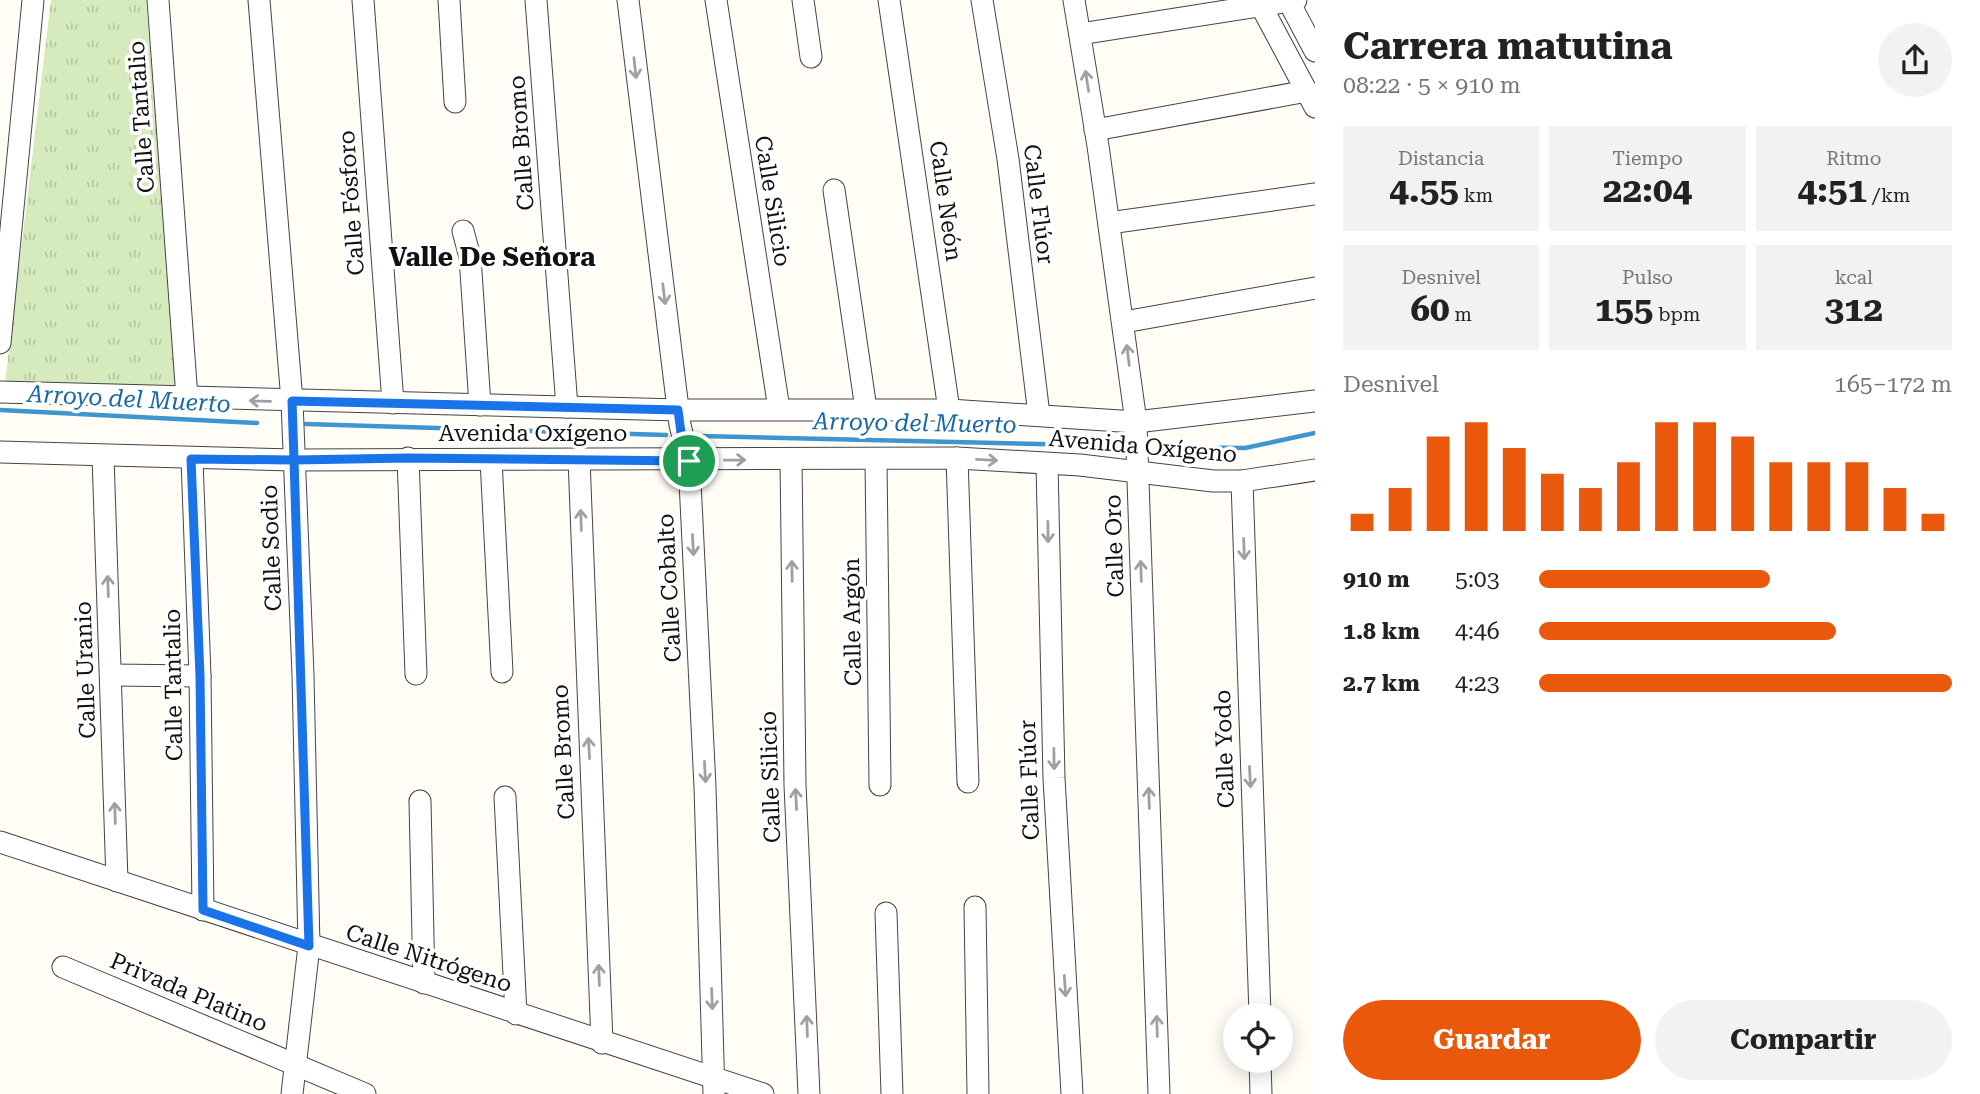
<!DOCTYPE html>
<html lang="es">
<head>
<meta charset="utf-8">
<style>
  :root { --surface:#fff; --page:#f2f2f2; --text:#222; --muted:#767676; --accent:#ea580c }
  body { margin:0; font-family:"Roboto Serif",serif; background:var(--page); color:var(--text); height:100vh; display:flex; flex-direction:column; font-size:26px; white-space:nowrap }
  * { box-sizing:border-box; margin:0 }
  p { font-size:23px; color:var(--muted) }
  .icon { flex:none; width:38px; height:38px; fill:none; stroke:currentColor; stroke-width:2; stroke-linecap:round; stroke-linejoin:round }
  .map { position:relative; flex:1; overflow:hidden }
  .sheet { display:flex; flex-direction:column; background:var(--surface); width:665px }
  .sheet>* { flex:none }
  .buttons { position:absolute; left:1223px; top:1003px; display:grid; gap:14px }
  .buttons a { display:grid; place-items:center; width:70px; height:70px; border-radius:50%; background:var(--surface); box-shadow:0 4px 18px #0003; font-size:35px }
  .pin { position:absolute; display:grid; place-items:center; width:60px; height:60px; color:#fff; margin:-30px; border:4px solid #fff; border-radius:50%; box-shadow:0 2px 7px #0007 }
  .round { display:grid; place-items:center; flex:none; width:74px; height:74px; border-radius:37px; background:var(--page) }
  .head { display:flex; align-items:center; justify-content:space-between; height:119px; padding:0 28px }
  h1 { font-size:38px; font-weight:700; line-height:52px }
  .metrics { display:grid; grid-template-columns:repeat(3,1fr); gap:10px; height:119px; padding:7px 28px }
  .metrics div { display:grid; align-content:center; border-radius:0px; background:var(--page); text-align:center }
  .metrics b { font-size:35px; font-weight:700 }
  .metrics small { font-size:19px; font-weight:400 }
  .metrics p { font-size:19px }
  .chart { height:196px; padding:14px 28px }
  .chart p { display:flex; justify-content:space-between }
  .chart svg { width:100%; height:126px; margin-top:7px; stroke:var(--accent); stroke-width:6 }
  .action { display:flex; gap:14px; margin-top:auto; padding:14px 28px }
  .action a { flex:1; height:80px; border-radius:42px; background:var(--accent); color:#fff; font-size:28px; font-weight:700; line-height:80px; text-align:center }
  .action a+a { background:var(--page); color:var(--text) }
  ul { padding:0 28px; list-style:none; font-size:23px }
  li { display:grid; grid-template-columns:112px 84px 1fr; align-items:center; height:52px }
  li i { height:18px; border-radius:9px; background:var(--accent) }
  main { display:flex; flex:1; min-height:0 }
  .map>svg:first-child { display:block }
</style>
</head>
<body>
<main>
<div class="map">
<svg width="1315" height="1094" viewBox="0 0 1315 1094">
  <defs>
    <pattern id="grass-tufts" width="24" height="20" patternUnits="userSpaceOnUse" patternTransform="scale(1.75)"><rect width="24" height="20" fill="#d5ebbd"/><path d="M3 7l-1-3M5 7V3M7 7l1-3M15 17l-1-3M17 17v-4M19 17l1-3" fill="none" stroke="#b6c8a1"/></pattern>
  </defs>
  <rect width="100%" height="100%" fill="#fffdf5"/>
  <polygon fill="url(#grass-tufts)" points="51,0 146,0 177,388 5,383"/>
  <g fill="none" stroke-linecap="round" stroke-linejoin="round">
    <g stroke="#3f96cf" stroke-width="4.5">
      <polyline points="0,410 257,423"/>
      <polyline points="306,424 666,435"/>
      <polyline points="702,436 1127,446"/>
      <polyline points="1158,447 1245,448 1315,433"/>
    </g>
    <g stroke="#444" stroke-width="23">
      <g id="minor">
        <polyline points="158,0 187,398"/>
        <polyline points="259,0 292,401 303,675 309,946 292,1094"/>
        <polyline points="363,0 393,403"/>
        <polyline points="449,0 455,102"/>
        <polyline points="536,0 567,407"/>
        <polyline points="628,0 680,425 689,461 705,787 714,1094"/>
        <polyline points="716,0 779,409"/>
        <polyline points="803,0 811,57"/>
        <polyline points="889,0 949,410"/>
        <polyline points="982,0 1008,159 1039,415"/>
        <polyline points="1074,0 1098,146 1136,422 1159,1094"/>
        <polyline points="1258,0 1315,107"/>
        <polyline points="1288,0 1315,51"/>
        <polyline points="1080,34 1296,0"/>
        <polyline points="1095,130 1307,91"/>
        <polyline points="834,190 866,409"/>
        <polyline points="1109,223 1315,194"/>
        <polyline points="463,231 470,257 480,405"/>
        <polyline points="1124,322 1315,288"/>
        <polyline points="0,343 33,0"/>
        <polyline points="0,392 679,410 949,410 1136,422 1315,401"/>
        <polyline points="0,452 294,460 957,458 1080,465 1213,481 1242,481 1315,470"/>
        <polyline points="103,456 117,881"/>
        <polyline points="408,458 416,674"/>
        <polyline points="957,458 968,782"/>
        <polyline points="192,459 200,676 203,910"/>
        <polyline points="579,459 602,1043"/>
        <polyline points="791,459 795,785 809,1094"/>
        <polyline points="491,460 502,672"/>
        <polyline points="876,460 880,785"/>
        <polyline points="1047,464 1054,778 1072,1094"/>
        <polyline points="1242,481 1260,1015"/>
        <polyline points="111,675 200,676"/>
        <polyline points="505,797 516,1014"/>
        <polyline points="420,801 424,983"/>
        <polyline points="0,842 763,1094"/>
        <polyline points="975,907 978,1094"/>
        <polyline points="886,913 892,1094"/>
        <polyline points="63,967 365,1094"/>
        <polyline points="1260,1060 1261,1094"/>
      </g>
    </g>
    <use href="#minor" stroke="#fff" stroke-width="21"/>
  </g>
  <defs><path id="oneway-shaft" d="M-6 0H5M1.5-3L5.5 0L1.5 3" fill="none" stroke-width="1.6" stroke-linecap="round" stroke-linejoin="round" transform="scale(1.75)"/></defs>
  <g stroke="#a0a0a0">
    <use href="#oneway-shaft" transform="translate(635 68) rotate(84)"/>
    <use href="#oneway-shaft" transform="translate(1087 81) rotate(-99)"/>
    <use href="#oneway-shaft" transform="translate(664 294) rotate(83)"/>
    <use href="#oneway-shaft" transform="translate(1128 355) rotate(-97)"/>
    <use href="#oneway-shaft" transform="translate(260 401) rotate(-178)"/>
    <use href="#oneway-shaft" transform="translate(735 460) rotate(-1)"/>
    <use href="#oneway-shaft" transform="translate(987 460) rotate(3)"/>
    <use href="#oneway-shaft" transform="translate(581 520) rotate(-92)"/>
    <use href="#oneway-shaft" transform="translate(1048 532) rotate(89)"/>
    <use href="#oneway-shaft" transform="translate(693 545) rotate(87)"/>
    <use href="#oneway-shaft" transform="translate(1244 549) rotate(88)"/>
    <use href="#oneway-shaft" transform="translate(792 571) rotate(-91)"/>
    <use href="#oneway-shaft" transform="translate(1141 571) rotate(-92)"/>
    <use href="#oneway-shaft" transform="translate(108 586) rotate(-92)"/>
    <use href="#oneway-shaft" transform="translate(589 748) rotate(-93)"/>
    <use href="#oneway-shaft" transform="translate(1054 759) rotate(89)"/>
    <use href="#oneway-shaft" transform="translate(705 772) rotate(87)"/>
    <use href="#oneway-shaft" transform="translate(1250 777) rotate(87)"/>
    <use href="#oneway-shaft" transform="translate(1149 798) rotate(-92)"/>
    <use href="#oneway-shaft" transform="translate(796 799) rotate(-93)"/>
    <use href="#oneway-shaft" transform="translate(115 813) rotate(-92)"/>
    <use href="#oneway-shaft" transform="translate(599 975) rotate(-92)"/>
    <use href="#oneway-shaft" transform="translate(1065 986) rotate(86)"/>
    <use href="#oneway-shaft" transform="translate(712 999) rotate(88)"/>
    <use href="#oneway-shaft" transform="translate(807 1026) rotate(-92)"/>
    <use href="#oneway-shaft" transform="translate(1157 1026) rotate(-92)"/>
  </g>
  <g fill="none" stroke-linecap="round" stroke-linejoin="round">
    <g stroke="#fff" stroke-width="14">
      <polyline id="route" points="689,461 408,458 294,460 309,946 203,910 200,676 191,459 294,460 292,401 678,410 682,440 689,461"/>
    </g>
    <use href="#route" stroke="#1a73e8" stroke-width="9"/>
  </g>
  <g text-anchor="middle" stroke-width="7" stroke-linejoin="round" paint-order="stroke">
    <g font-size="23" fill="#111" stroke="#fff">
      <text transform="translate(141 117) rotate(-94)" y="8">Calle Tantalio</text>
      <text transform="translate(521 143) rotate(-94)" y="8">Calle Bromo</text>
      <text transform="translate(773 201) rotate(81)" y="8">Calle Silicio</text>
      <text transform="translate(946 201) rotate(82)" y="8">Calle Neón</text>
      <text transform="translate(351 203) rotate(-94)" y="8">Calle Fósforo</text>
      <text transform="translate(1039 204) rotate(83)" y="8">Calle Flúor</text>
      <text x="533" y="441">Avenida Oxígeno</text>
      <text transform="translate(1143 446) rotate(5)" y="8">Avenida Oxígeno</text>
      <text transform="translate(1114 546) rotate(-92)" y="8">Calle Oro</text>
      <text transform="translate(271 548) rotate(-92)" y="8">Calle Sodio</text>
      <text transform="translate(669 588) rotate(-93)" y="8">Calle Cobalto</text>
      <text transform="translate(852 622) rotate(-91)" y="8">Calle Argón</text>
      <text transform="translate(85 670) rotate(-92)" y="8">Calle Uranio</text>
      <text transform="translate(173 685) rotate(-91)" y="8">Calle Tantalio</text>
      <text transform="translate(1224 749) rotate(-92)" y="8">Calle Yodo</text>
      <text transform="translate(563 752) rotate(-93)" y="8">Calle Bromo</text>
      <text transform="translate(770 777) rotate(-92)" y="8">Calle Silicio</text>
      <text transform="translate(1029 780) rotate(-92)" y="8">Calle Flúor</text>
      <text transform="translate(429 958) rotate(18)" y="8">Calle Nitrógeno</text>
      <text transform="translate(189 992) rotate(23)" y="8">Privada Platino</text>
    </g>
    <g font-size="24" font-style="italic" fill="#1768a6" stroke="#fff">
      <text transform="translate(129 399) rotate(3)" y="8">Arroyo del Muerto</text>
      <text transform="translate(915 423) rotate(1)" y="8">Arroyo del Muerto</text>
    </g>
    <g font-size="26" font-weight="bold" fill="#111" stroke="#fff">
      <text x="492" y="266">Valle De Señora</text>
    </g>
  </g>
</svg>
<div class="buttons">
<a><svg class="icon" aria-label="locate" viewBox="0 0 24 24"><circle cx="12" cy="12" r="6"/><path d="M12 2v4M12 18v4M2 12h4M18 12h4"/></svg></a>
</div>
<div class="pin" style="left:689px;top:461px;background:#1e9e55"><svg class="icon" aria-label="arrive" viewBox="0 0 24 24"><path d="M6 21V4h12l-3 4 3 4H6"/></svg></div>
</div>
<section class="sheet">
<div class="head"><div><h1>Carrera matutina</h1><p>08:22 · 5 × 910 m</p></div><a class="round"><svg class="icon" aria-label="share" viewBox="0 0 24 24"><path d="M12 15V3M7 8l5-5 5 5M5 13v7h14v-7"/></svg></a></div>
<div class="metrics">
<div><p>Distancia</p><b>4.55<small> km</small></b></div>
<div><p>Tiempo</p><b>22:04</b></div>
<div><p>Ritmo</p><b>4:51<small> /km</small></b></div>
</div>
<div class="metrics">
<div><p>Desnivel</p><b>60<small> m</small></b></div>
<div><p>Pulso</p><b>155<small> bpm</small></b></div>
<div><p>kcal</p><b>312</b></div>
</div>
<div class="chart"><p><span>Desnivel</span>165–172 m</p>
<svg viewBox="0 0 160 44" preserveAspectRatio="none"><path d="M5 44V38M15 44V29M25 44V11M35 44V6M45 44V15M55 44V24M65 44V29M75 44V20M85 44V6M95 44V6M105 44V11M115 44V20M125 44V20M135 44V20M145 44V29M155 44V38"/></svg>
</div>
<ul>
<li><b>910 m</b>5:03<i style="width:56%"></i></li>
<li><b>1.8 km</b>4:46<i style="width:72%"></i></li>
<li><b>2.7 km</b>4:23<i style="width:100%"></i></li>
</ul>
<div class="action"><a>Guardar</a><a>Compartir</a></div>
</section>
</main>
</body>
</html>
